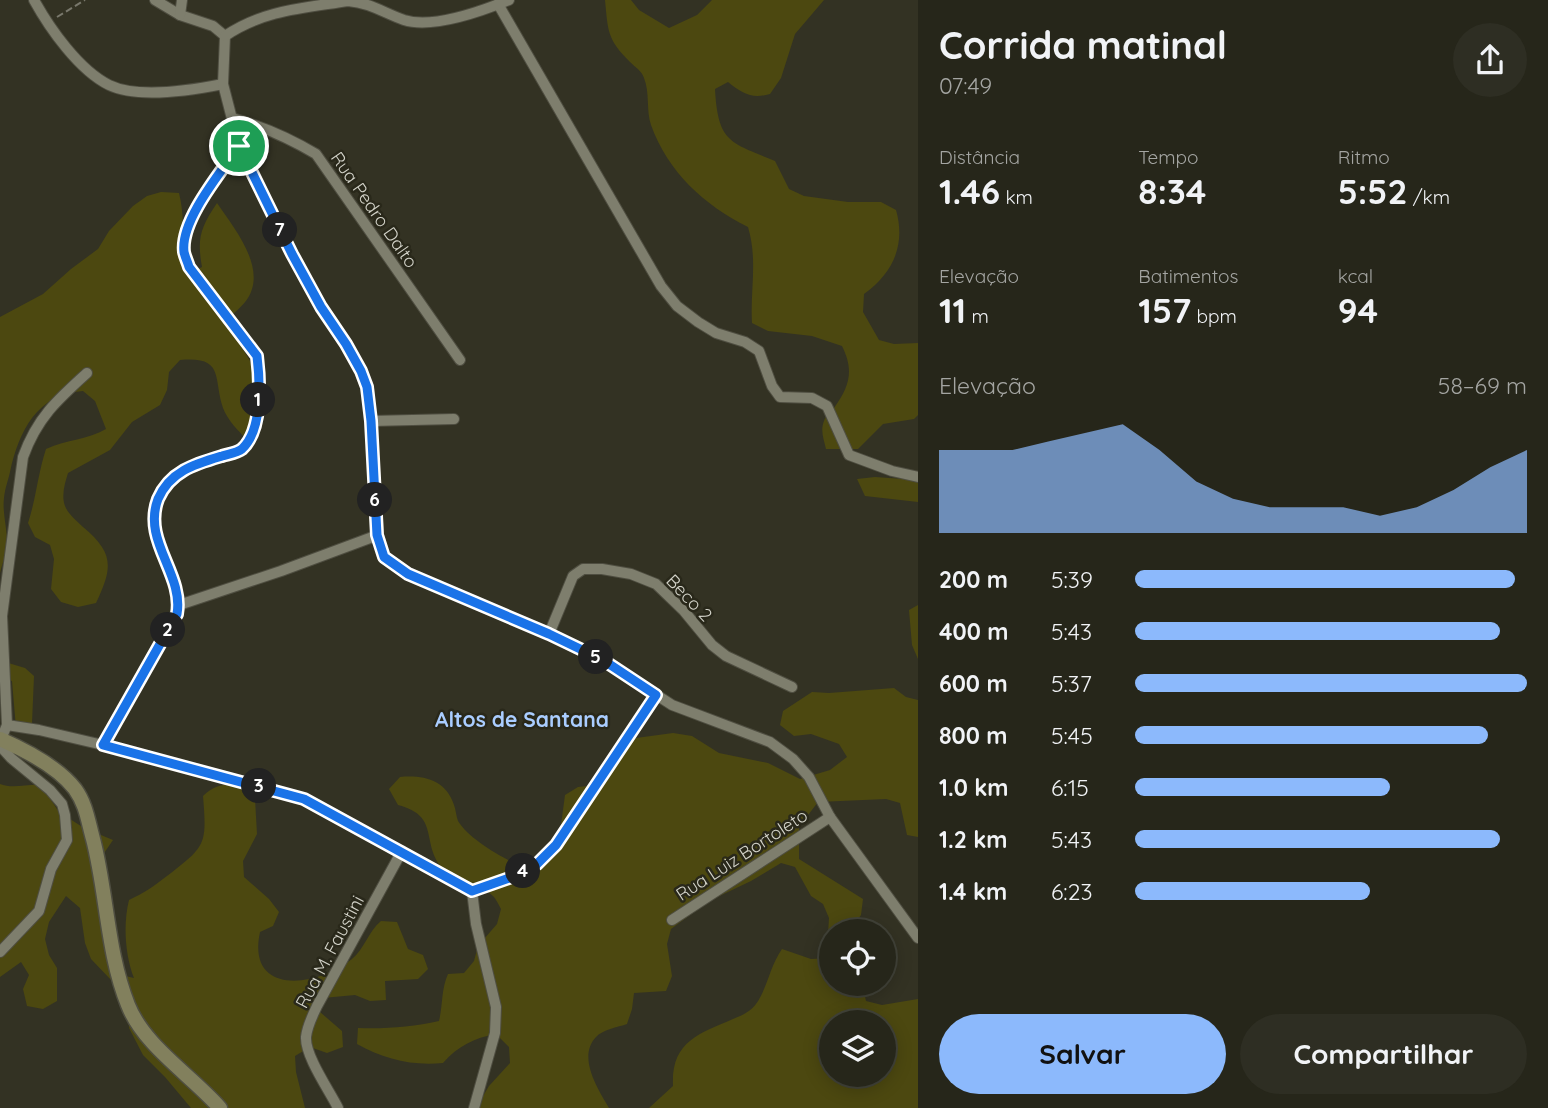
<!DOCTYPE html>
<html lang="pt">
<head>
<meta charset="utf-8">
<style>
  :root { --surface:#26261a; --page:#2e2e23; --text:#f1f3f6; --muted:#a4a5a2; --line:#424339; --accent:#8cb9fc }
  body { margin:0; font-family:Quicksand,sans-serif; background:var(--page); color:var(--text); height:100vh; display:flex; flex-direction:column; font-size:26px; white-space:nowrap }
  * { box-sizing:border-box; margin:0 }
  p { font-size:23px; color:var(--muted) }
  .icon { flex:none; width:38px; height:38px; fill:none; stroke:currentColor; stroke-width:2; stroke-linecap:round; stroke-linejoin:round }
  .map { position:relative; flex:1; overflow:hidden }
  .side { display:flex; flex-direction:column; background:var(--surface); width:630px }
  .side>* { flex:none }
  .buttons { position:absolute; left:819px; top:919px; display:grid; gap:14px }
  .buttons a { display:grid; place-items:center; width:77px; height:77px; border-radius:50%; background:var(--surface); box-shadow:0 4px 18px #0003,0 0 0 2px var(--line); font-size:35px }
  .pin { position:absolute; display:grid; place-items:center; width:60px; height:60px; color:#fff; margin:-30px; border:4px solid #fff; border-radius:50%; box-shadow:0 2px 7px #0007 }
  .km { position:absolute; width:35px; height:35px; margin:-18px; border-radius:50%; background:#222; color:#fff; font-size:19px; line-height:35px; text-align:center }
  .round { display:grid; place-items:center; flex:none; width:74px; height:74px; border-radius:37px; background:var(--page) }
  .head { display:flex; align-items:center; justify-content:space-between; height:119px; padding:0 21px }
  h1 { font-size:38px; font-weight:700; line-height:52px }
  .stats { display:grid; grid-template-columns:repeat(3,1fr); gap:10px; height:119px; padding:7px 21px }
  .stats div { display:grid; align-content:center }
  .stats b { font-size:35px; font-weight:700 }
  .stats small { font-size:19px; font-weight:400 }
  .stats p { font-size:19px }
  .chart { height:196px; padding:14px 21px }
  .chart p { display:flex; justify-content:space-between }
  .chart svg { width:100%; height:126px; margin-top:7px; fill:var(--accent); opacity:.7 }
  .button { display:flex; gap:14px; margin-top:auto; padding:14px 21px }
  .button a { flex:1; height:80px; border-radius:42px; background:var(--accent); color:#111; font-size:28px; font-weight:700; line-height:80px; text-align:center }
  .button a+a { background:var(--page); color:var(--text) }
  ul { padding:0 21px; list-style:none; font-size:23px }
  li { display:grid; grid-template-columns:112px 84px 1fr; align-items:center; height:52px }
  li i { height:18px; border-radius:9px; background:var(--accent) }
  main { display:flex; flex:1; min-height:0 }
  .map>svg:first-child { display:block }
</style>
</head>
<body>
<main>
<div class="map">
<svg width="918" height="1108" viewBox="0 0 918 1108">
  <rect width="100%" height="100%" fill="#333223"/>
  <g fill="#4c4810" fill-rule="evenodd">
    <path d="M605,0H631L639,10L669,28L697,15L712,0H824L795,34L781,78L770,94C752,99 743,94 728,82L715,89C718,143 730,142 775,161L789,189L804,196L848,202H881L896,210C906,245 893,273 864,294L863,312L879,340L894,344L918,343V415L914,419L883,424L858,449H826C824,440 820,431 824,421C825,416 831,413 834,408C850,386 854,370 842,346L812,336L768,331L752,323C750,289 758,261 748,227C704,205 668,172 651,125C646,110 650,93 644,78C642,71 635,67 630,62C607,39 608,31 605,0Z"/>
    <path d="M161,192L179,193C186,221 181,248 188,274L202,267C197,239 200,228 217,203C232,225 261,260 252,289C249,300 240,308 232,315L233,333L250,361L254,375L255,424L247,440C238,430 228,421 223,408C213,378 225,356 180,360L169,372L167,390L160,405L132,422L110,450L68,473C65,483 61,495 65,506C68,514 77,521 83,527C114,553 113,567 96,603L78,607L61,602L51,589L54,559L50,545L35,537L28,523C36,499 38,473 46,449C67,439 88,440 106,429L95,401L83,391C37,394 19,431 10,472C8,481 5,488 4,498C2,514 8,530 7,547C6,555 2,564 0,573V317L43,294L71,269L98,249L109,231L133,206L147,196Z"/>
    <polygon points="875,477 918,480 918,502 865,496 857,479"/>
    <polygon points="918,605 918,659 912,645 909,610"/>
    <polygon points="5,662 25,668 34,676 32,723 16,728 12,681 0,677"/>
    <path d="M894,688L906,697L918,700V837L907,835L900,803L886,799L818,802L799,827V859L863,899L861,915L849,931H831V935L828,934L829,918L823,904L811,896L795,867L781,863L751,881L709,901L671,929L667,944L672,976L666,991L634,993L632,1009L627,1024C618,1027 602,1030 596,1037C577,1057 598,1089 609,1108H476L489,1086L510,1063L509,1047L496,1034C474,1038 458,1046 443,1063C411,1066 384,1059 357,1044L358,1028C385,1029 413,1027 439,1021C443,1005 441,990 448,974L464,973L474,961L478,946L497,924L501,909C499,905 496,899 493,896C478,881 454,884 441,867C421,841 440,816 398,805L389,789L400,777C424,775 446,780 454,805C456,810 456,816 458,821C469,839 502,858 521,866L535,860L559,840L565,795L578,787L597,785L622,748L636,738L673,733L692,736L719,753L768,763L800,779L830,770L847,757L839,744L811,734L794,736L780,725L783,711L812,692L829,693Z"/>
    <path d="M0,784C12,789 27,784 41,785L59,812L84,828L113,840L96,865L121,975L134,978C125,955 123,924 129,900C144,893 154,886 167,876C206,846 207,845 203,796C218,782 229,784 249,786L255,799L257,834L243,861L244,877L269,899L279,912L273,926L260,932C246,997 318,987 352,959C365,948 368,932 381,921L397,922L408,949L423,955L428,969L418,979L385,981L386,1000L370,1001L355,995L323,998L320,1012L342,1031L343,1047L327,1053L310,1047L295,1056L296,1072L305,1108H191L165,1077L143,1055L129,1028L128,1012L112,981L91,959L85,943L80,908L66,896L49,922L45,939L49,955L57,968V1001L43,1009L27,1006L23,989L29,975L21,962L0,977Z"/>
    <path d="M782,949L811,959L831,958V984H862L866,1001L882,1005L918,999V1108H649L673,1086C671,1042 698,1034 733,1019C741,1016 751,1011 756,1004C767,989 770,966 782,949ZM831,1022H884V1074H831Z"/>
  </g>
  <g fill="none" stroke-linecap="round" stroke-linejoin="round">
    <g stroke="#4f4e41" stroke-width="12">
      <g id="street">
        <path d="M34,0C50,29 79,70 109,85C138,99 193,90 223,84"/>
        <polyline points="155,0 180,15 213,26 225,36 223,84 239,146 292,254 321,307 346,343 361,371 367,387 371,421 378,535 384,557 408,574 549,634 603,660 672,705 770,742 793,759 809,777 830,817 918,938"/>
        <polyline points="498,4 661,286 677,306 698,322 716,333 745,342 759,351 772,386 780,397 812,398 827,406 849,455 892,471 918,477"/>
        <polyline points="180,15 182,0"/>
        <path d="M225,36C263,10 304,8 348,1C371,3 384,13 404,20C433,29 482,11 509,0"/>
        <path d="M232,118C262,126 289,138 316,154L460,360"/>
        <polyline points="371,421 454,419"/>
        <polyline points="179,605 281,571 378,535"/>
        <polyline points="549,634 573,576 583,569 602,569 631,574 656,584 684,611 712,645 726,656 792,687"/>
        <polyline points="7,725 39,730 103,745 304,799 472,891"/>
        <path d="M103,745L177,614C184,573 142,541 158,499C169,471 195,464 222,456C228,454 237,453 242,449C263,431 260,381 257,356L189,267C188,263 185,257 184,252C180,219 222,171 239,146"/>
        <polyline points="472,891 511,877 537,865 556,845 656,695"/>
        <polyline points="472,891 476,924 496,1007 495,1033 474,1108"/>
        <polyline points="672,920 830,817"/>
        <path d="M0,952L39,911L51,869L67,840L65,815L62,804L50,790L11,758L3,749L1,739L7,725L2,616L23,457C37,418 57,400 87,373"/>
        <path d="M338,1108C329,1090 305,1056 306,1037C307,1026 313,1015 317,1006L402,851"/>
      </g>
    </g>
    <g stroke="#4f4e41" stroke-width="17">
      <path id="secondary" d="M0,739C25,750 58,767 75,789C86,804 88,821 93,839C107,893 107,953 128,1005C144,1046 191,1075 220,1108"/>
    </g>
    <polyline stroke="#79786c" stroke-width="2" stroke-dasharray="7 3.5" stroke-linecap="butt" points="57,17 85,0"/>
    <use href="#street" stroke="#7e7e6d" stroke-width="10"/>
    <use href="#secondary" stroke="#82805d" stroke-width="14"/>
  </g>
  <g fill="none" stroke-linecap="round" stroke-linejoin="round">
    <g stroke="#fff" stroke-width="14">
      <path id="route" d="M239,146L292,254L321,307L346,344L361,371L367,387L371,421L377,535L384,557L408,574L549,634L603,660L656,695L556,845L537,864L512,877L472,891L304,799L103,745L177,614C184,574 142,541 158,499C170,471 195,464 222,456C228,454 237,453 242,449C263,430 260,381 257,356L189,267C188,263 185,257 184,252C180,220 222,171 239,146Z"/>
    </g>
    <use href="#route" stroke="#1a73e8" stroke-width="9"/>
  </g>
  <g text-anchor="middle" stroke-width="5" stroke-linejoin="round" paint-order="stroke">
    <g font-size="18" fill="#d3d3c9" stroke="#29281a">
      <text transform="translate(374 210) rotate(55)" y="6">Rua Pedro Dalto</text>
      <text transform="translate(689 598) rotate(46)" y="6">Beco 2</text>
      <text transform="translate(742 855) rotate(-33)" y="6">Rua Luiz Bortoleto</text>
      <text transform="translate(330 952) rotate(-62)" y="6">Rua M. Faustini</text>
    </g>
    <g font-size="21" font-weight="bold" fill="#aacdff" stroke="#29281a">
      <text x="522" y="727">Altos de Santana</text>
    </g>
  </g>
</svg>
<div class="buttons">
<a><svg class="icon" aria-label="locate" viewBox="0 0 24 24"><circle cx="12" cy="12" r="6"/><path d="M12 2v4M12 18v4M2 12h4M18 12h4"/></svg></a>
<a><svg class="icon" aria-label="layers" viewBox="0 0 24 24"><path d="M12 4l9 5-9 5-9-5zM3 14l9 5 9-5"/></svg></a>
</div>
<div class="pin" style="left:239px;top:146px;background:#1e9e55"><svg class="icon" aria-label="arrive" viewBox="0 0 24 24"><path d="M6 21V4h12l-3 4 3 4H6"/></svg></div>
<b class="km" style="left:258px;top:400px">1</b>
<b class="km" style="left:168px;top:630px">2</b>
<b class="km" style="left:259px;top:786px">3</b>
<b class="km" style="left:523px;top:871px">4</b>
<b class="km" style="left:596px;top:657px">5</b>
<b class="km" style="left:375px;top:500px">6</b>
<b class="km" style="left:280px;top:230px">7</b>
</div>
<section class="side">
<div class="head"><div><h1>Corrida matinal</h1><p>07:49</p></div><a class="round"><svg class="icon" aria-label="share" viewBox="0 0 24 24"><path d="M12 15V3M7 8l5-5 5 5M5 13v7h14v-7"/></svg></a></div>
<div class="stats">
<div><p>Distância</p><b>1.46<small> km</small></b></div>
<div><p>Tempo</p><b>8:34</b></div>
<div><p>Ritmo</p><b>5:52<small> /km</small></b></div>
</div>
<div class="stats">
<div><p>Elevação</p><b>11<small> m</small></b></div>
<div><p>Batimentos</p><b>157<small> bpm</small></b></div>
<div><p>kcal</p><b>94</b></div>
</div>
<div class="chart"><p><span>Elevação</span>58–69 m</p>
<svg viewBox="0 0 160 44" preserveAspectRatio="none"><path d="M0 44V15L10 15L20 15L30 12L40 9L50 6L60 15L70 26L80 32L90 35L100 35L110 35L120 38L130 35L140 29L150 21L160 15V44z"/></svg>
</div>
<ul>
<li><b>200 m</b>5:39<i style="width:97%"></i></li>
<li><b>400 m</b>5:43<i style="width:93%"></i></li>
<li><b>600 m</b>5:37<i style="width:100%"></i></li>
<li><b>800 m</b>5:45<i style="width:90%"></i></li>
<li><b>1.0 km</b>6:15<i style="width:65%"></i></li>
<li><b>1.2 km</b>5:43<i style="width:93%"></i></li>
<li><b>1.4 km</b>6:23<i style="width:60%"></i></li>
</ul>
<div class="button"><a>Salvar</a><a>Compartilhar</a></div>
</section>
</main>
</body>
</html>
